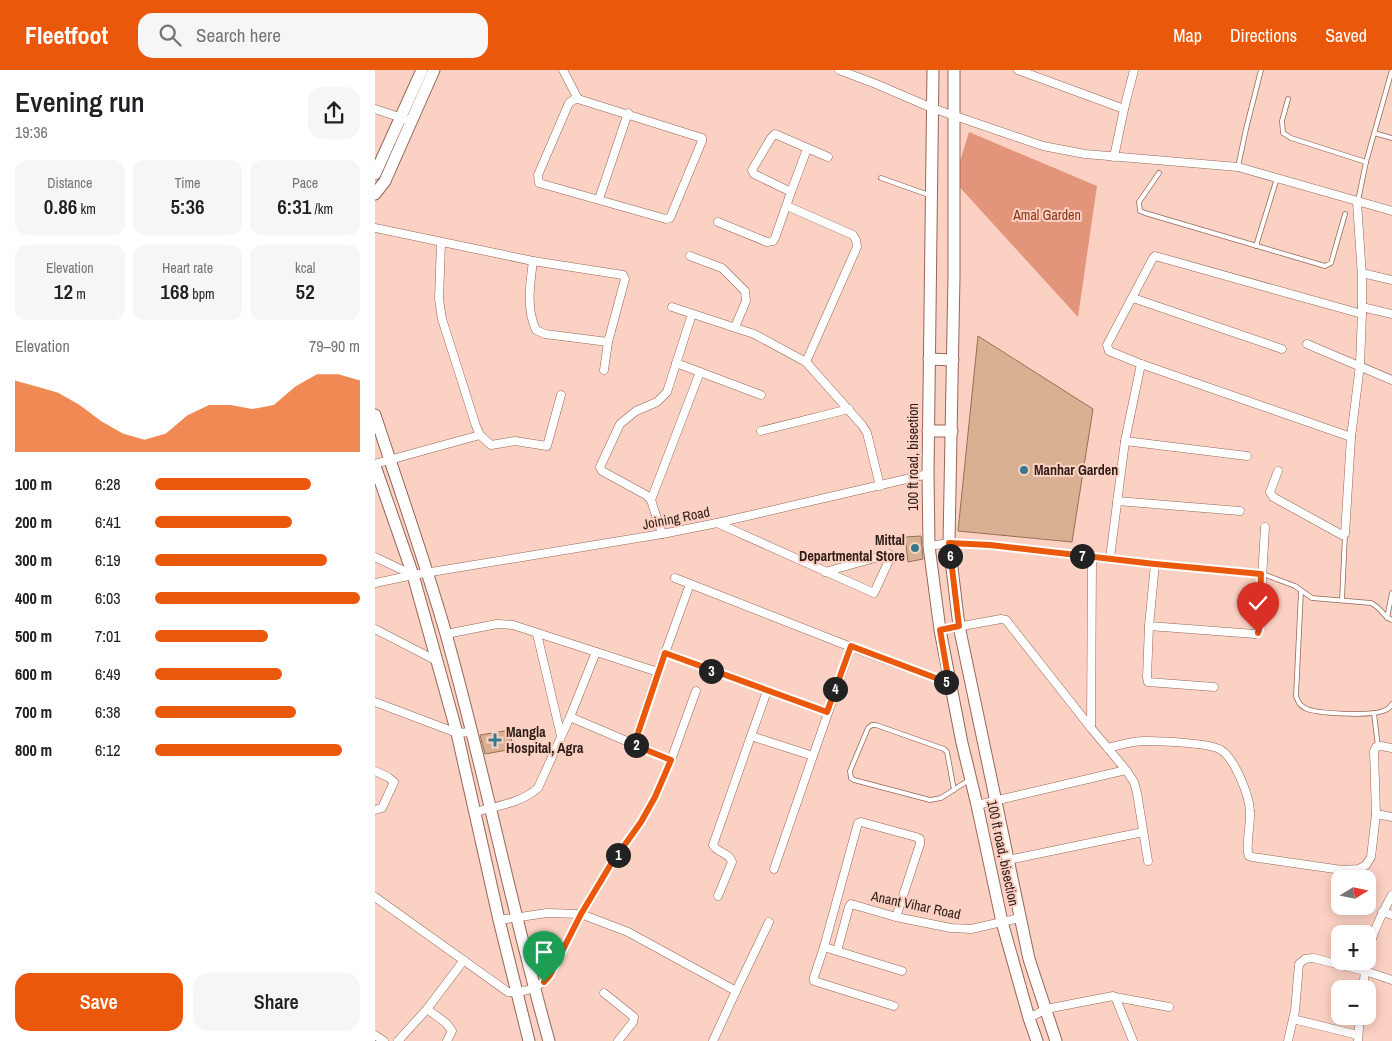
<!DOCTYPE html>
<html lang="en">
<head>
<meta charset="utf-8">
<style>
  :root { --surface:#fff; --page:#f6f6f6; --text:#202124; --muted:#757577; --accent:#ea580c }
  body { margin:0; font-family:"Archivo Narrow",sans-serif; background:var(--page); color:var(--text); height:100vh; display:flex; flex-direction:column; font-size:19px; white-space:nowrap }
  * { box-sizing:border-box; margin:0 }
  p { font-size:16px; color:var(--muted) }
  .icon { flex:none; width:28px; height:28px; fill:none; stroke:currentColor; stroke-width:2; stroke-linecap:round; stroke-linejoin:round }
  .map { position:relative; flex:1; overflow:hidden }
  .side { display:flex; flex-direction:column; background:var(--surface); width:375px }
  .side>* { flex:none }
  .needle { width:32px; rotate:80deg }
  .fabs { position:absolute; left:956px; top:800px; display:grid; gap:10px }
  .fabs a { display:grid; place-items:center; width:45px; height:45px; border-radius:10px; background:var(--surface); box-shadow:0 2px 12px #0003; font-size:25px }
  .pin { position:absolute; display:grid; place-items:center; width:42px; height:42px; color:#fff; margin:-51px -21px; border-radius:50% 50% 50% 0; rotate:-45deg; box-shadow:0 0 5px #0007 }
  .pin .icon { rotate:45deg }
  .km { position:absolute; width:25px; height:25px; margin:-12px; border-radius:50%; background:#222; color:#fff; font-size:14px; line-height:25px; text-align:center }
  .round { display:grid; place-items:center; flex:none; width:52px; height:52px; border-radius:15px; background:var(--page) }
  .headline { display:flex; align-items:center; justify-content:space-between; height:85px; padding:0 15px }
  h1 { font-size:28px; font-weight:600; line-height:38px }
  .stats { display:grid; grid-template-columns:repeat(3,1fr); gap:8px; height:85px; padding:5px 15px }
  .stats div { display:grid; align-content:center; border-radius:12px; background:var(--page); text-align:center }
  .stats b { font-size:21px; font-weight:600 }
  .stats small { font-size:14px; font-weight:400 }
  .stats p { font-size:14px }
  .chart { height:140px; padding:10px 15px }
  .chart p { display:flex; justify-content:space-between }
  .chart svg { width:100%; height:90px; margin-top:5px; fill:var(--accent); opacity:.7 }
  .cta { display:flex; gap:10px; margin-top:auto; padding:10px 15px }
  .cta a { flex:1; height:58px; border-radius:15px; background:var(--accent); color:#fff; font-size:20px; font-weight:600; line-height:58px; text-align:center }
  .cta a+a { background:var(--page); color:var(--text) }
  ul { padding:0 15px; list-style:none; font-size:16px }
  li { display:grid; grid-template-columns:80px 60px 1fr; align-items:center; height:38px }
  li i { height:12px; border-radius:6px; background:var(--accent) }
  header { display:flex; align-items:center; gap:30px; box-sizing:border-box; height:70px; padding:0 25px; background:var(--accent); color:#fff }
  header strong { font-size:24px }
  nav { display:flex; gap:28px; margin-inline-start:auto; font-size:18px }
  .search { width:350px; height:45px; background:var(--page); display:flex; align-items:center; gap:12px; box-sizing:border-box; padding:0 18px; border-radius:15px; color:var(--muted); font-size:19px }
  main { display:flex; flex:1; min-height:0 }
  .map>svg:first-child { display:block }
</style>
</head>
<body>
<header>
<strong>Fleetfoot</strong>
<div class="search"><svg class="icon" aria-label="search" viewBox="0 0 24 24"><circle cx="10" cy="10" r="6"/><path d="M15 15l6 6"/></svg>Search here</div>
<nav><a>Map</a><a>Directions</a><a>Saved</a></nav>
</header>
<main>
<section class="side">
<div class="headline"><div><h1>Evening run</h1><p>19:36</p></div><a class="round"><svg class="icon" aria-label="share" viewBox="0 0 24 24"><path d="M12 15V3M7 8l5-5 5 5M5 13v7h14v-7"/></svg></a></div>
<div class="stats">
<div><p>Distance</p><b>0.86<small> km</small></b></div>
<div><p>Time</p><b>5:36</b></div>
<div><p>Pace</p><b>6:31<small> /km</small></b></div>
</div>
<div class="stats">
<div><p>Elevation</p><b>12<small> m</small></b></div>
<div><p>Heart rate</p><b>168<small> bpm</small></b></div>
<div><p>kcal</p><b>52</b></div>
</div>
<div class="chart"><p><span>Elevation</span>79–90 m</p>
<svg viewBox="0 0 160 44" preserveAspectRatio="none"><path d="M0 44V9L10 12L20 15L30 21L40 29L50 35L60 38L70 35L80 26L90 21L100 21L110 23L120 21L130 12L140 6L150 6L160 9V44z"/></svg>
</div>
<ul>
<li><b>100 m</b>6:28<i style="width:76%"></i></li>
<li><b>200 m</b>6:41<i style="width:67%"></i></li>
<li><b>300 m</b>6:19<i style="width:84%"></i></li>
<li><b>400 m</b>6:03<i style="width:100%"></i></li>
<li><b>500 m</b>7:01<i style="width:55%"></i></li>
<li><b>600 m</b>6:49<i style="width:62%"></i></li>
<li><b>700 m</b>6:38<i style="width:69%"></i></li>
<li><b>800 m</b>6:12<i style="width:91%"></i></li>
</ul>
<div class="cta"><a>Save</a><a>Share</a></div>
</section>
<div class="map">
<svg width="1017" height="971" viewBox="0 0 1017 971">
  <rect width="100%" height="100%" fill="#fbd1c3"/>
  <polygon fill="#e3957b" points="594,62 722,116 703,247 579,111"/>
  <g fill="#d9b192" stroke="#947052">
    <polygon points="603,266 718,339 697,472 583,461"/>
    <polygon points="546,466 548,489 533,492 530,467"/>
    <polygon points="135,660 138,679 110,684 105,665"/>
  </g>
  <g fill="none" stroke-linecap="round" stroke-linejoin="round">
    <g stroke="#946758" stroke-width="5.5">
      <g id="lane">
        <polyline points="913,29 907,51 908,63 916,68 991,92"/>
        <polyline points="999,63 1017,68"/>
        <polyline points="863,97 871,59 886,0"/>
        <polyline points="784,103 764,132 765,141 770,143 950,196 956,193 970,144"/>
        <polyline points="506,108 554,125"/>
        <polyline points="983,131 991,92 1017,0"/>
        <polyline points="881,176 902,108"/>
        <path d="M888,504L920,516L937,528L996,533C1007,538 1008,547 1017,550"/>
        <path d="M926,521L921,626C923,631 924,635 930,638C940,644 996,646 1008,641C1012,640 1015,638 1017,634"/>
        <polyline points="967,530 970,464"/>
        <polyline points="1012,548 1017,523"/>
        <polyline points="999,643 1003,677"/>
        <polyline points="579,720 572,682 569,679 501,655 497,655 493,658 475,701 476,708 479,710 555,730 566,728 594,710"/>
      </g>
    </g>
    <g stroke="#946758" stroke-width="9">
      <g id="street">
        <polyline points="188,0 203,29"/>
        <polyline points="464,0 501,14 557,38 668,76 710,84 863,97 1017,141"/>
        <polyline points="643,0 749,39"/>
        <polygon points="203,29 327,68 327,71 295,148 291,149 164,113 163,105 194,33 198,30"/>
        <polyline points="0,39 30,49"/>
        <polyline points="432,79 416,122 379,104 377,100 396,68 400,64 453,87"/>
        <polyline points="739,87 749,39 759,0"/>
        <polyline points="224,129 253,43"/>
        <polyline points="412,136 478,165 481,170 482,177 431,292"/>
        <polyline points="343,152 392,172 398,171 400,168 416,122"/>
        <polyline points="0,158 158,191 248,205 250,209 233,272 229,300"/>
        <polyline points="66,173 64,229 67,249 101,356 105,365 116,375 140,371 172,376 186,325"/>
        <polyline points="315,186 347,198 370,221 371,231 360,257"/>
        <path d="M158,191C155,214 151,239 161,260L170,264L233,272"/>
        <polyline points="987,203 1017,210"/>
        <polyline points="758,228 907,279"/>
        <polyline points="297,237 379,264 431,292 487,355 492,363 505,416"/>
        <polyline points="987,237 1017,244"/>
        <polyline points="932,274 1017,310"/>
        <polyline points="301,293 386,325"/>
        <polyline points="386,361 474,339"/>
        <polyline points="976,367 766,294 734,281 732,275 778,188 780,186 987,244"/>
        <polyline points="750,371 872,386"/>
        <polyline points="0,394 105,365"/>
        <polyline points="903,401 895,422 898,427 967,465 970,464 976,367 985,295 987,244 987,207 982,132"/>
        <polyline points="276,430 325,302"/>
        <polyline points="742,431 865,441"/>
        <polyline points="342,453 499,523 516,486 514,484 450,502"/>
        <polyline points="287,464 276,430 271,425 227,401 225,397 245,354 261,341 282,332 292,322 317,244"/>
        <polyline points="554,476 574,473 615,475 717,487"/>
        <polyline points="0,487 38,505"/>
        <polyline points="735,488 750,371 766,294"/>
        <polyline points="780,494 774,556 880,564 884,560 890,457"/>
        <polyline points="300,508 476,577"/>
        <polyline points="0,513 38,505 287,464 342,453 553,404"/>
        <polyline points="774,556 772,607 773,612 839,617"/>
        <polyline points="0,559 62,591"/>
        <polyline points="565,560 626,549 631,550 716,658 751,700"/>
        <polyline points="71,564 122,554 138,555 283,602 290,583 452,642"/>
        <polyline points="162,564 186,666"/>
        <polyline points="290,583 315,514"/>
        <polyline points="0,632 82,663 96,662"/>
        <polyline points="716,658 717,487 780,494 886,504"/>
        <polyline points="376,666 392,621"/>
        <polyline points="259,675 283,602"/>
        <path d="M733,678C745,675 757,671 770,671C785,671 836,673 846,680C860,689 874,725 875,741C876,752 870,779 874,786L877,787L967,800L984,799L991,795L996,787L1001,744"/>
        <polyline points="1017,678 1006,676 1001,677 999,681 1001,744 1017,747"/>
        <polyline points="296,690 321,621"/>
        <polyline points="0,701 13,707 19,712 7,738 0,740"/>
        <polyline points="602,735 751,700 759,712 762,723 773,791"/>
        <path d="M100,742C122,736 146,733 163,718L195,647L221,582"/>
        <polyline points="633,790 768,762"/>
        <polyline points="399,799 438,686"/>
        <path d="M343,826L357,792C354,782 342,783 338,775L376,666L438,686L476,577L574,613"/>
        <path d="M0,827L133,922C149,923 165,918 175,905L206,844L236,794L266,752L280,727L296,690L195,647"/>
        <polyline points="1007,842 1017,845"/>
        <polyline points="124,850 172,843 206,844 253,862 361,921 394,852"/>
        <polyline points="449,877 483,753 486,752 541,767 545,769 545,774 521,847"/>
        <polyline points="462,881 449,877 439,907 439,911 519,936"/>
        <path d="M992,885C997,863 1006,845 1017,825"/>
        <polyline points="527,901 462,881 474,837 476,834 521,847 576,858 596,859 645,848"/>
        <polyline points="988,919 991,891"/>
        <polyline points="229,923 259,947 258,952 243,971"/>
        <polyline points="740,927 794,937"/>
        <polyline points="52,939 71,953 77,961 72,971"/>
        <polyline points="654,948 671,939 738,926 741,929 758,971"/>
        <polyline points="0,965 9,971"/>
        <polyline points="983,965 918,949 920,941 924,894 930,889 938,888 990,901 1017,910"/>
        <polyline points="23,971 52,939 89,890"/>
        <polyline points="338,971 361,921"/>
        <polyline points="913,971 918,949"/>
        <polyline points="983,971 985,946"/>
      </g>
    </g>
    <g stroke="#946758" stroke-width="13">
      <g id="secondary">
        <polyline points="558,0 553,404 554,476 565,560 587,673 602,735 627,852 654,948 662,971"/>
        <polyline points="579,0 579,206 574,473 584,556 654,889 681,971"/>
        <polyline points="0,104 47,0"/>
        <polyline points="0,124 10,111 59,0"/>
        <polyline points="554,289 578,290"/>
        <path d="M0,345C24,418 50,491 71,564C109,699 136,837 174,971"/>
        <polyline points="553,361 577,361"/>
        <polyline points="0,396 38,505 82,663 124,850 154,971"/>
      </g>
    </g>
    <use href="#lane" stroke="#fff" stroke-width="4"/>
    <use href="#street" stroke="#fff" stroke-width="8"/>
    <use href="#secondary" stroke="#fff" stroke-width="11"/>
  </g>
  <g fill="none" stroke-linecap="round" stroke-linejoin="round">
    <g stroke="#fff" stroke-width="10">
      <polyline id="route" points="169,912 175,905 206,844 236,794 266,752 280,727 296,690 259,675 290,583 452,642 476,576 574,613 565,560 584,556 574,473 615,475 780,494 886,504 884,560 883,563"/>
    </g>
    <use href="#route" stroke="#ea580c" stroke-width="6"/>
  </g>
  <g fill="#38798c" stroke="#fbd1c3" stroke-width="2">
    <circle cx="649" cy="400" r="5"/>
    <circle cx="540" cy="478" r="5"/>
    <path d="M117.5 662.5h5v5h5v5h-5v5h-5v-5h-5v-5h5z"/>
  </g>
  <g text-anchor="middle" stroke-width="4" stroke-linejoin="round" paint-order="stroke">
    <g font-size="14" fill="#8c3616" stroke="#fbd1c3">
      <text x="672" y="150">Amal Garden</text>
    </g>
    <g font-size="14" fill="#2e1c16" stroke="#fbd1c3">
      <text transform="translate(538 387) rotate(-90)" y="5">100 ft road, bisection</text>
      <text transform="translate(301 448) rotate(-11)" y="5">Joining Road</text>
      <text transform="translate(628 783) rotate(78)" y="5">100 ft road, bisection</text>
      <text transform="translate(541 835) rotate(12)" y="5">Anant Vihar Road</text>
    </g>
    <g font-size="14" font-weight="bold" fill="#2e1c16" stroke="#fbd1c3" text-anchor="start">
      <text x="659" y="405">Manhar Garden</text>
      <text x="530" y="475" text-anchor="end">Mittal<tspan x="530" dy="16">Departmental Store</tspan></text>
      <text x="131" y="667">Mangla<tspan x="131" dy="16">Hospital, Agra</tspan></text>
    </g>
  </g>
</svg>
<div class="fabs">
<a><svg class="needle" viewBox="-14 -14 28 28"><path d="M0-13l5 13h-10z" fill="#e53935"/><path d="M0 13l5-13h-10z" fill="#757577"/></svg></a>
<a>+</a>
<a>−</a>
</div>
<div class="pin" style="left:169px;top:912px;background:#1e9e55"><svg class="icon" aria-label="arrive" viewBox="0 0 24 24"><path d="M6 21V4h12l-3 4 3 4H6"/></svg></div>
<div class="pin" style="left:883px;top:563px;background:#d93025"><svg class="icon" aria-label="check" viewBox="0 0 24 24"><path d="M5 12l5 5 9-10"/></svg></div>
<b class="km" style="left:243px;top:785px">1</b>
<b class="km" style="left:261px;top:675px">2</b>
<b class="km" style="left:336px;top:601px">3</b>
<b class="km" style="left:460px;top:619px">4</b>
<b class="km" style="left:571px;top:612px">5</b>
<b class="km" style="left:575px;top:486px">6</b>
<b class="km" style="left:707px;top:486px">7</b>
</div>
</main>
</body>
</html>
